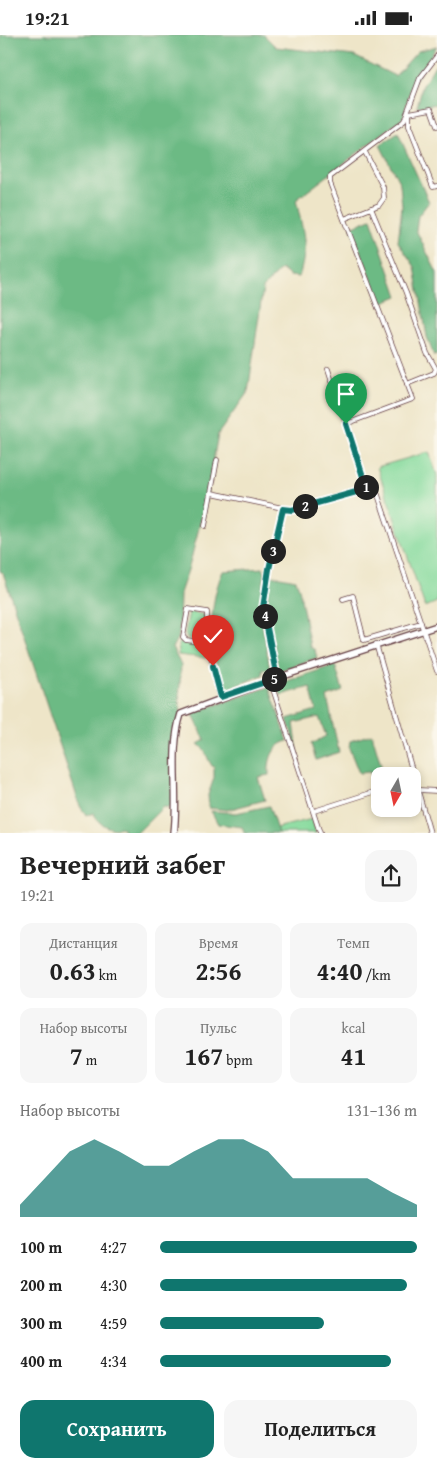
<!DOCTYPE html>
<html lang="ru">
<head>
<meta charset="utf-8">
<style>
  :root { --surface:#fff; --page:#f6f6f6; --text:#222; --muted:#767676; --accent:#0f766e }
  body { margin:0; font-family:"Gentium Book Plus",serif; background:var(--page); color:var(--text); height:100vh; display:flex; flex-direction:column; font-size:19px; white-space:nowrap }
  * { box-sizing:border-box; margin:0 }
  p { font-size:16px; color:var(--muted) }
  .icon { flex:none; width:28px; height:28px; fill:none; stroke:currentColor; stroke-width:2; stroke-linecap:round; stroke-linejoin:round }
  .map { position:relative; height:798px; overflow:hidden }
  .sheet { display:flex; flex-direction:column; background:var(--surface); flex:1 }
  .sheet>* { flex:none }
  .needle { width:32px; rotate:189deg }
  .buttons { position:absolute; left:371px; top:732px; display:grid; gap:10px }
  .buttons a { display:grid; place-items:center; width:50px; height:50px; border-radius:10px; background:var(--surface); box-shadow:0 2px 8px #0003; font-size:25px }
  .pin { position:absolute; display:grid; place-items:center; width:42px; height:42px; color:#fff; margin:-51px -21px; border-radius:50% 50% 50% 0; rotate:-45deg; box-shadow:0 0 5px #0007 }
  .pin .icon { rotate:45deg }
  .km { position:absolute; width:25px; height:25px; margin:-12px; border-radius:50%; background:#222; color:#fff; font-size:14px; line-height:25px; text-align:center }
  .round { display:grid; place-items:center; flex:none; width:52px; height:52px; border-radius:15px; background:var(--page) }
  .head { display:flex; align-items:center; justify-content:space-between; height:85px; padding:0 20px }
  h1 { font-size:28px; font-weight:700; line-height:38px }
  .stats { display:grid; grid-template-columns:repeat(3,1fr); gap:8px; height:85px; padding:5px 20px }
  .stats div { display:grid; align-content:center; border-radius:12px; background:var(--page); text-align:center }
  .stats b { font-size:25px; font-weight:700 }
  .stats small { font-size:14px; font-weight:400 }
  .stats p { font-size:14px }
  .chart { height:140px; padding:10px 20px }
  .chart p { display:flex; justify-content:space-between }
  .chart svg { width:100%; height:90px; margin-top:5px; fill:var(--accent); opacity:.7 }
  .cta { display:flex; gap:10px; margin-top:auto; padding:10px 20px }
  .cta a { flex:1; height:58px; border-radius:15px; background:var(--accent); color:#fff; font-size:20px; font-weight:700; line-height:58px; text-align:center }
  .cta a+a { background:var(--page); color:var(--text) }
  ul { padding:0 20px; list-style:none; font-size:16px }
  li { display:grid; grid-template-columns:80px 60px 1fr; align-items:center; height:38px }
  li i { height:12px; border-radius:6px; background:var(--accent) }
  .status { display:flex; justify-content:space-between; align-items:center; height:35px; padding:0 25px; background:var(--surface); direction:ltr }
  .status svg { height:14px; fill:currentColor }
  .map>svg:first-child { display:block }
</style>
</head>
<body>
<div class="status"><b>19:21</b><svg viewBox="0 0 49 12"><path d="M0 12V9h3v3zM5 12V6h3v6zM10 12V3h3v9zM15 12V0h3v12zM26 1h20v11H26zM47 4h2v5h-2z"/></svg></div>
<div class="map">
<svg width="437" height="798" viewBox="0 0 437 798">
  <rect width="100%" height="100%" fill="#fbf7ec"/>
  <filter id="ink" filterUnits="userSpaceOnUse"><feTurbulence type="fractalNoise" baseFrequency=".02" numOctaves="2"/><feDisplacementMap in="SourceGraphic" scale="10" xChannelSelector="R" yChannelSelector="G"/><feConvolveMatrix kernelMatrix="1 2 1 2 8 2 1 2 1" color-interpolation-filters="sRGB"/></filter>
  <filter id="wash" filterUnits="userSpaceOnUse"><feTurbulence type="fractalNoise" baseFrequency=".0096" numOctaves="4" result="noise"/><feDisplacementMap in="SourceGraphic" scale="20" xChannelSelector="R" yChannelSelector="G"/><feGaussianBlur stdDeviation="1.12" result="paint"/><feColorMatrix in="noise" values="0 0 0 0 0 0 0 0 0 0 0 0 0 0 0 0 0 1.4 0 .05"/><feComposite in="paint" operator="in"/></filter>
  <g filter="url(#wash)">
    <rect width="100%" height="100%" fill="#eee5c8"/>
    <g fill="#85da9c" stroke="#687c64">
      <polygon points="429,417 437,440 437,567 425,572 377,432"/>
      <polygon points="189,577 205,580 205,605 187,604 185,599"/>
      <polygon points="179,607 204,610 203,613 207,613 206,623 178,620"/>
      <polygon points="312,784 316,798 278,798 276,793"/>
    </g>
    <g fill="#6cba84" stroke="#5b6c58">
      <path d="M0,0H264L276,12L354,21L395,41L418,16L437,11L412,50L403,83L296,165C303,197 309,210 299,242L290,241L281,234L263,253L248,357L218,399L206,465L189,532L180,558L179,600L172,613L181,630L179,666L181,679L175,704L176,773L163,772L137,798H121L124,794L120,792L116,794C105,793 98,788 93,778L86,781L80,771L3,538L0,536Z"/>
      <polygon points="435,30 437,35 437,69 417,72 422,52"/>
      <polygon points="398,98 429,167 418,181 416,195 437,238 437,320 434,321 427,302 415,232 398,207 402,171 400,149 380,110"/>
      <polygon points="371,184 398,261 381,268 351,192"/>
      <path d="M263,533L265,538L260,576L270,634L263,635V640L223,656C211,617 206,574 223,536Z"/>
      <polygon points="270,540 296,545 299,553 310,612 315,615 317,623 278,636 266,572"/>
      <polygon points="335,630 343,656 327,662 339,717 316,725 311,709 326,701 319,682 294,688 298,718 287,684 316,675 310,652 281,660 275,650"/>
      <path d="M269,652L288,706C272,711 268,725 269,740L258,742L265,765L227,775L209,773L208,760L214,743V733C206,725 208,716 198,709L205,705L192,678Z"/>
      <polygon points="372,699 384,741 380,741 380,751 374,752 370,737 359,738 349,713 350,706"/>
      <polygon points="269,771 278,798 244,798 242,792 218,789 211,776 236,778"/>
    </g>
  </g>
  <g filter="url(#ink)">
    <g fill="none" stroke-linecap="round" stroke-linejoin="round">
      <g stroke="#633d43" stroke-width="5.5">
        <g id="street">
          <polyline points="437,91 431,74 409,78 409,91 433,152 437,151"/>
          <polyline points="371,173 406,258 427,318 436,334 434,338 407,349"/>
          <polyline points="344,184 379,170 384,163 383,152 365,117"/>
          <polyline points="328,334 367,454 375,451 437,636"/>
          <polyline points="346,389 413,364 330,148 330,142 404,86 420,43 437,21"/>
          <polyline points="212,458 292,475 367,454"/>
          <polyline points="205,491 217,425"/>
          <polyline points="343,564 353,561 364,605 421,588"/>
          <polyline points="208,608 186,605 183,602 188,574 207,577 207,604 221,662"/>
          <polyline points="376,609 430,798"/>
          <polyline points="277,643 263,573 269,534 283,474"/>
          <polyline points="270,645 320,798"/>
          <polyline points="419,755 437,756"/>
          <polyline points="314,776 380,755"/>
        </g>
      </g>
      <g stroke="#633d43" stroke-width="8">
        <path id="secondary" d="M174,798C179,759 169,716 181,679L277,643L437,591"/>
      </g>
      <use href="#street" stroke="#fff" stroke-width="4"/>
      <use href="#secondary" stroke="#fff" stroke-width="5.5"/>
    </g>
  </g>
  <g fill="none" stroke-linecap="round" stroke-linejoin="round" filter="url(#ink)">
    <g stroke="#fff" stroke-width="10">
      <polyline id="route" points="213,631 221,662 277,643 263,573 269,534 283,474 292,475 367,454 346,389"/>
    </g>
    <use href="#route" stroke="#0f766e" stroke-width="6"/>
  </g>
</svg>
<div class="buttons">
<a><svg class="needle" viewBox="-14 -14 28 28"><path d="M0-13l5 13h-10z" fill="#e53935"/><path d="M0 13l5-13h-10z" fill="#767676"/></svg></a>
</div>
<div class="pin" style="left:346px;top:389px;background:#1e9e55"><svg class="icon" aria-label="arrive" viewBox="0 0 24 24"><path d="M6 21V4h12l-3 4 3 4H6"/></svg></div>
<div class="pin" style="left:213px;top:631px;background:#d93025"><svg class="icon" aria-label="check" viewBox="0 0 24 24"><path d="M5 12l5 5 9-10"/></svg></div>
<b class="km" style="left:366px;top:452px">1</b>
<b class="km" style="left:305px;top:471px">2</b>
<b class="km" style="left:273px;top:516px">3</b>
<b class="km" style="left:265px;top:581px">4</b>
<b class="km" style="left:274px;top:644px">5</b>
</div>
<section class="sheet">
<div class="head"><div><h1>Вечерний забег</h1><p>19:21</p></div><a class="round"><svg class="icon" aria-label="share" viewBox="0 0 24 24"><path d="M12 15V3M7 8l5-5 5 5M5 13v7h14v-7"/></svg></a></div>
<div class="stats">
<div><p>Дистанция</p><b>0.63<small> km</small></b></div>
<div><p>Время</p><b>2:56</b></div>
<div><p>Темп</p><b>4:40<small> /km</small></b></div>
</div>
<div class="stats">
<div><p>Набор высоты</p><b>7<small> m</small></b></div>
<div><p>Пульс</p><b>167<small> bpm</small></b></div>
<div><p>kcal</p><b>41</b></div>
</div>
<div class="chart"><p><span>Набор высоты</span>131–136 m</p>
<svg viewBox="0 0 160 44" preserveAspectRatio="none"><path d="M0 44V38L10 25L20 12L30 6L40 12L50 19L60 19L70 12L80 6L90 6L100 12L110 25L120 25L130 25L140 25L150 32L160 38V44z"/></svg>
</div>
<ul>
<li><b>100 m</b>4:27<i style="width:100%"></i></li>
<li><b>200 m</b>4:30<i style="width:96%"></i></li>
<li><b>300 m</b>4:59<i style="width:64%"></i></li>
<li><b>400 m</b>4:34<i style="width:90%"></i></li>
</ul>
<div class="cta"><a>Сохранить</a><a>Поделиться</a></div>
</section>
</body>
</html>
